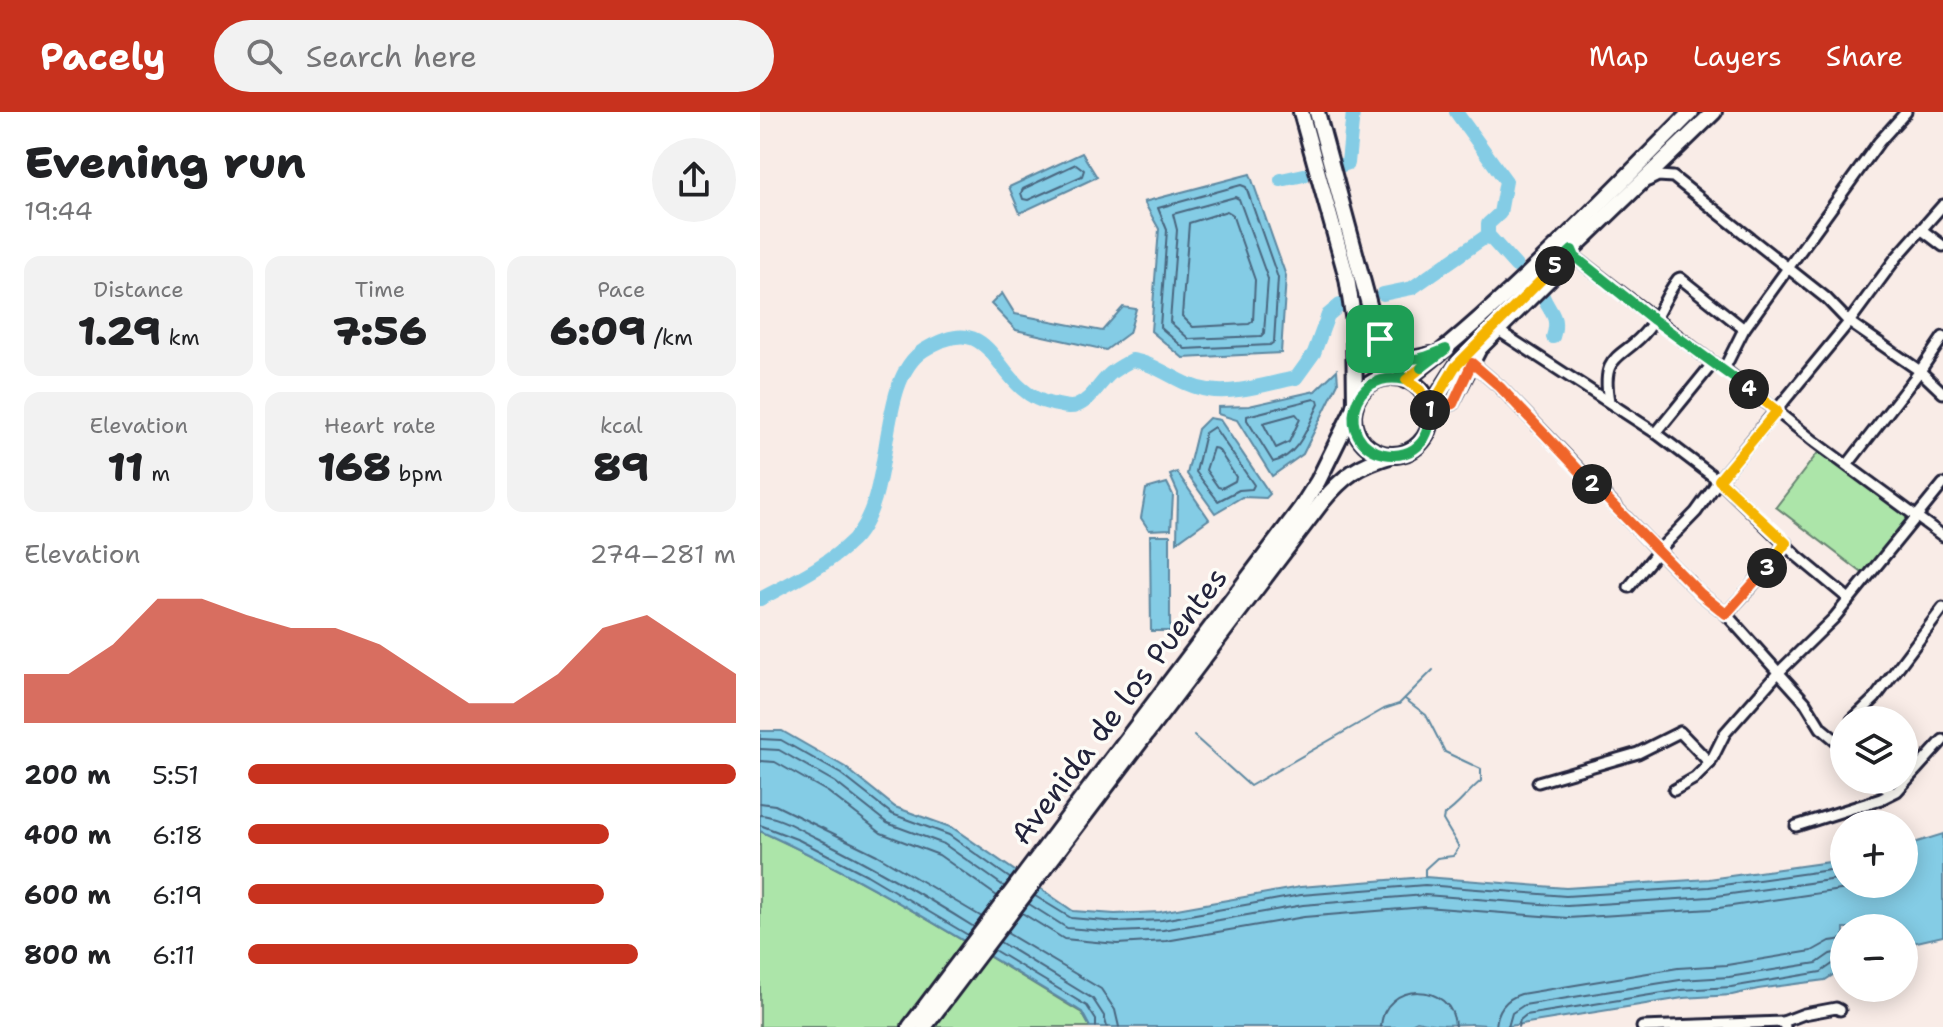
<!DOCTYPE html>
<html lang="en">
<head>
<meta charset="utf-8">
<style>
  :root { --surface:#fff; --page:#f2f2f2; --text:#202124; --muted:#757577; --accent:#c8321e }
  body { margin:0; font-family:"Shantell Sans",sans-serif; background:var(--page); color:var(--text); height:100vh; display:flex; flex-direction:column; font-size:30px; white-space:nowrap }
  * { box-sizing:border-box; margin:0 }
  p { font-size:26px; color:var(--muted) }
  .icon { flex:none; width:44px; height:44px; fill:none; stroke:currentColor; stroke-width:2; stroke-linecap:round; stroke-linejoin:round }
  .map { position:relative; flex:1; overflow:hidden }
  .sheet { display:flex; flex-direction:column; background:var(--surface); width:760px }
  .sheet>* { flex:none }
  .controls { position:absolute; left:1070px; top:594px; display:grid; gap:16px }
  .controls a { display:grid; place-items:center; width:88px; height:88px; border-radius:50%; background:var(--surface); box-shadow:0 4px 20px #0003; font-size:40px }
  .pin { position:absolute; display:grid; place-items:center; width:68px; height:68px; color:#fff; margin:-34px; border-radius:16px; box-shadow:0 4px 12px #0006 }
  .km { position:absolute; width:40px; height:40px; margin:-20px; border-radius:50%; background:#222; color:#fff; font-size:22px; line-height:40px; text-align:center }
  .round { display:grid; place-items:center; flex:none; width:84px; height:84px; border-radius:42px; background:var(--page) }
  .overview { display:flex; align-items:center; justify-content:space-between; height:136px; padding:0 24px }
  h1 { font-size:44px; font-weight:800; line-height:60px }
  .metrics { display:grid; grid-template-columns:repeat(3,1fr); gap:12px; height:136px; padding:8px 24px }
  .metrics div { display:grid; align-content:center; border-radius:16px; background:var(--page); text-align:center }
  .metrics b { font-size:40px; font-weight:800 }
  .metrics small { font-size:22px; font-weight:400 }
  .metrics p { font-size:22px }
  .chart { height:224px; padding:16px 24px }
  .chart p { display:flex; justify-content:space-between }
  .chart svg { width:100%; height:144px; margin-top:8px; fill:var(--accent); opacity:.7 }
  ul { padding:0 24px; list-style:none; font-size:26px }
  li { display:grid; grid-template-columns:128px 96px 1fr; align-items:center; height:60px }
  li i { height:20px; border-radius:10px; background:var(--accent) }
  header { display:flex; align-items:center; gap:48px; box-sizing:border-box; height:112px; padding:0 40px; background:var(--accent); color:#fff }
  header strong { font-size:38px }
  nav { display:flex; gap:44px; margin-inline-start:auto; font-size:28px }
  .search { width:560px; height:72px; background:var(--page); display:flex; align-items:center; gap:20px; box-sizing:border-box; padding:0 28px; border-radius:44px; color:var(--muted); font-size:30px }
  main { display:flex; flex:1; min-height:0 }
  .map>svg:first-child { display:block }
</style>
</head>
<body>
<header>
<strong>Pacely</strong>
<div class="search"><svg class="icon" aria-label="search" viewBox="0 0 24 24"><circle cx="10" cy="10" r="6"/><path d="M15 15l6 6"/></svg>Search here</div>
<nav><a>Map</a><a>Layers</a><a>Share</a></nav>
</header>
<main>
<section class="sheet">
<div class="overview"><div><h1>Evening run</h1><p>19:44</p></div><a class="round"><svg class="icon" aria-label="share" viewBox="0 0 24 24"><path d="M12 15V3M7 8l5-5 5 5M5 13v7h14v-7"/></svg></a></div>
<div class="metrics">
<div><p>Distance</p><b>1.29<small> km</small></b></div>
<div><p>Time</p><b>7:56</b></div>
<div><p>Pace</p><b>6:09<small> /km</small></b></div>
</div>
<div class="metrics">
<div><p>Elevation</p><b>11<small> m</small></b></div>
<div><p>Heart rate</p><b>168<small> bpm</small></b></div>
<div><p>kcal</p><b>89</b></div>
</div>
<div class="chart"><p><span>Elevation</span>274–281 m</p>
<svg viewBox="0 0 160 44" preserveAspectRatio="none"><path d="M0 44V29L10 29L20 20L30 6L40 6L50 11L60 15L70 15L80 20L90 29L100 38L110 38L120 29L130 15L140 11L150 20L160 29V44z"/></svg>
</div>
<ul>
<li><b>200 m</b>5:51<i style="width:100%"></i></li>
<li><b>400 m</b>6:18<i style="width:74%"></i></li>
<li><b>600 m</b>6:19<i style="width:73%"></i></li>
<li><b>800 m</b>6:11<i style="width:80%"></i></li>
</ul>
</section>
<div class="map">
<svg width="1183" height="915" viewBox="0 0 1183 915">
  <rect width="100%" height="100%" fill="#f9ece7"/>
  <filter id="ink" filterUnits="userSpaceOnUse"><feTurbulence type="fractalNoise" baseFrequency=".0125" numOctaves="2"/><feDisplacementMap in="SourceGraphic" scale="16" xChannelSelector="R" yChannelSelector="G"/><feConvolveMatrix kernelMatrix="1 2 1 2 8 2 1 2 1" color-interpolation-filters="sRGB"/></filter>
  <g filter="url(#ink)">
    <g fill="#ace5a9" stroke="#678472" stroke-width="2">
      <polygon points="1060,338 1149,406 1105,463 1016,395"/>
      <path d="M0,719C113,770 216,837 322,901L330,915H0Z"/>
    </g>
    <g fill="#84cce5" stroke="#5d88a1" stroke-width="2">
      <polygon points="322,41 337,65 260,101 249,75"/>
      <polygon points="490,62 526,164 521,241 423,246 391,219 399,117 384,90"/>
      <polygon points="242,181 255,202 342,219 363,195 376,197 369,221 346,238 256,218 231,192"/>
      <polygon points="577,258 578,271 543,342 512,364 477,308 458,302 458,295 489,294 555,279"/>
      <polygon points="449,306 460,308 510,382 506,386 482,385 455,401 427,362 438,317"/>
      <polygon points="417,360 449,407 417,430 418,381 410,363"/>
      <polygon points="407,371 413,383 411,417 389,418 381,406 386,377"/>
      <polygon points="390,423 410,423 410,519 391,519"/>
      <path d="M0,619H22L85,655L135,695L193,716L313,799L355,802L400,800L540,775L665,765L806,776L949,767L1084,748V772H1144V734L1183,722V824L1144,833V816H1084V856L1065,868L998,877L972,883L923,886L743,915C732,915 721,911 710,912C688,912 680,915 657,909L645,915H330L322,900C216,837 113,770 0,719Z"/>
    </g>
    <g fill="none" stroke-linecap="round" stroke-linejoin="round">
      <g stroke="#49667f" stroke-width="2">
        <polygon points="316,52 324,58 322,64 268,88 263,87 261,81 263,77"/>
        <polygon points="481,73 486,75 518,166 514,230 510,233 425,237 400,215 407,118 398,96"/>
        <polygon points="475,85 479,87 508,167 504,221 501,224 429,227 410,210 417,118 413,102"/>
        <polygon points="467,99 472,102 495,168 493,209 489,212 433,215 422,204 429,111"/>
        <path d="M554,287L558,288L559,292C548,314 539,344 513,350L487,308V304Z"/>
        <polygon points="536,302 540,307 529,330 516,336 503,311"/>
        <polygon points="454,315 494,373 492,377 479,378 458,389 436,360 445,321"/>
        <polygon points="453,336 458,337 476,365 475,369 462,376 458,375 446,358"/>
        <polyline points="0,627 21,628 81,662 132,702 189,723 251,767"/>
        <polyline points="0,637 19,638 75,670 127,711 184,732 245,775"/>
        <polyline points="0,649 15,650 68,680 121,721 179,743 237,784"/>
        <polyline points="0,691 15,693 117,743 222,805"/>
        <path d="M0,703C19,704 40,718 57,726C111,753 163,783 214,815"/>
        <polyline points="0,713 39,728 107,763 208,823"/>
        <polyline points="275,784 311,806 356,810 402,808 541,783 665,773 806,784 949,775 1084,756"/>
        <polyline points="269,792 307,816 356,820 403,818 543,793 665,783 807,794 950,785 1084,766"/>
        <polyline points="262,801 304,827 357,832 406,829 544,805 665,795 808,806 952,797 1087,777 1100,772"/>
        <polyline points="247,821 341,877 355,898 359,915"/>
        <polyline points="240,830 333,887 344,904 347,915"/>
        <polyline points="234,838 327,894 336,908 336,915"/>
        <path d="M621,915C623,868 694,869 695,915"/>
        <path d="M736,915C737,898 745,887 761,882L918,856L967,853L1052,839L1070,829L1084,827"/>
        <polyline points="748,915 752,901 764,893 920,868 969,865 1057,851 1070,842 1084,839"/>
        <polyline points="758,915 760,908 766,903 921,878 971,875 1061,860 1074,851 1084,849"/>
      </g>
      <g stroke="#5d88a1" stroke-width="2">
        <path d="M645,587L666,603L685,640L721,657V669C707,680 699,694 684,703L683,708L699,735L693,744L677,746L665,757V765"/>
        <polyline points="434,624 490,674 624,597 639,592 673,558"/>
      </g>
      <g stroke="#84cce5" stroke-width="14">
        <polyline points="696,0 746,69 740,101 728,112 728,123 756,154"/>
        <polyline points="582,53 588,51 593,0"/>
        <polyline points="521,68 544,63"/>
        <polyline points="623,182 652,176 728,123"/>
        <path d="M782,182C789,201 800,203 793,225"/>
        <path d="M0,487C32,470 67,454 93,428C137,382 115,269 164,238C239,191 230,279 292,292C300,293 309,297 316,294C332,288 339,271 351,261C357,256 365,252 372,248C399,252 420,274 448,278C475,283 509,271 536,266L554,241L568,203L580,193"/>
      </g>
      <g stroke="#22223b" stroke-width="15">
        <g id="street">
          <polyline points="888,69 898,64 913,65 1066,186 1089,210 1160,259 1183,281"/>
          <polyline points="1162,118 1183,134"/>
          <polyline points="812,138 815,145 953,251 964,257 1055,330 1183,424"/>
          <polyline points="739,219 896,321 953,251"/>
          <polyline points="712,251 740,275 898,439 936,400 959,368 1089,210 1136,146 1183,93"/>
          <polyline points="964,257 984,217 1119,30 1146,0"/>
          <polyline points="676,285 685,292 693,292 721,238 815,145"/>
          <path d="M849,289C840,239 864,248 888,217C900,202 906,182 918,167L920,166L984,217"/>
          <polyline points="896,321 963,372 1037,444 1089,487"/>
          <polyline points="1088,352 1160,259 1183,225"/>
          <polyline points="869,475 898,439 941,482 966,502 1045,590 1061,616 1084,635"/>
          <polyline points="966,502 989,477 1026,431"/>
          <polyline points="1092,608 1115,586 1183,496"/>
          <polyline points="1114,668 1131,680"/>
          <polyline points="778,670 878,641 920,620 950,651"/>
          <polyline points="914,678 935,666 950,651 965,621 1018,561 1074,506 1183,372"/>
          <polyline points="1036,714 1121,687 1137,679 1183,628"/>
          <polyline points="1023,910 1044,902 1076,896 1080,898"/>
          <polyline points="882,915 1023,910 1025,915"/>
        </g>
      </g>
      <g stroke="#22223b" stroke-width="20">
        <g id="primary">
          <polyline points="541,0 587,166 594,210 595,293"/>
          <polyline points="557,0 611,200 620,227 645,268"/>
          <polyline points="628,236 648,248 671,243"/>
          <circle cx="632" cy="304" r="39"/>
          <path d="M646,268C749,188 839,92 931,0"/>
          <polyline points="670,296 699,250 767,181 954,0"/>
          <polyline points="150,915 541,396 558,369 594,296"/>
          <path d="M164,915L561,391C584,363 599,353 633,343"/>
        </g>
      </g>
      <use href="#street" stroke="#fdfcf7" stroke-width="9"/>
      <use href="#primary" stroke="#fdfcf7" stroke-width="14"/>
    </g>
  </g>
  <g fill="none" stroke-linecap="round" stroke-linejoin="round" filter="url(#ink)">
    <g stroke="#fff" stroke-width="16">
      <path id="split-1" d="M620,227L645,268C590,255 573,330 624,342C634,344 645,343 654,337C667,328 671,313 670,298"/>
    </g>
    <g stroke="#fff" stroke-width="16">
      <polyline id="split-2" points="670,298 676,285 688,293 693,292 712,251 740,275 832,372"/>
    </g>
    <g stroke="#fff" stroke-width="16">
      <polyline id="split-3" points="832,372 941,482 966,502 1007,456"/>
    </g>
    <g stroke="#fff" stroke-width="16">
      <polyline id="split-4" points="989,277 1017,299 959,368 1026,431 1007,456"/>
    </g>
    <g stroke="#fff" stroke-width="16">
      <polyline id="split-5" points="795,154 812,138 815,145 894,208 989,277"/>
    </g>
    <g stroke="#fff" stroke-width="16">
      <polyline id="split-6" points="661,256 646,268 660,278 670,296 695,255 795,154"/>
    </g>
    <g stroke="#fff" stroke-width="16">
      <path id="split-7" d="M620,227C643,255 657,249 686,237L661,256"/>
    </g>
    <use href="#split-1" stroke="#22a559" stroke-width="10"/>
    <use href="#split-2" stroke="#f0652b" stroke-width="10"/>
    <use href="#split-3" stroke="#f0652b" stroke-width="10"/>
    <use href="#split-4" stroke="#f5b400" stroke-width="10"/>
    <use href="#split-5" stroke="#22a559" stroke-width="10"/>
    <use href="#split-6" stroke="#f5b400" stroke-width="10"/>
    <use href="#split-7" stroke="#22a559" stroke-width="10"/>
  </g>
  <g text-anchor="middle" stroke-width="7" stroke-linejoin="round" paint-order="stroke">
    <g font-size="30" fill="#22223b" stroke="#fdfcf7">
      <text transform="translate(359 594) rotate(-53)" y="10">Avenida de los Puentes</text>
    </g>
  </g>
</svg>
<div class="controls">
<a><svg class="icon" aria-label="layers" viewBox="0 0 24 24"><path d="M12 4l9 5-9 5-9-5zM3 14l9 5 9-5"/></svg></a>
<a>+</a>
<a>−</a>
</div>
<div class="pin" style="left:620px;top:227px;background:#1e9e55"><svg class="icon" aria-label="arrive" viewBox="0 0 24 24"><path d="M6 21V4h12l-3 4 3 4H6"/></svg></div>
<b class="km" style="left:670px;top:298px">1</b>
<b class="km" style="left:832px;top:372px">2</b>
<b class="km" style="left:1007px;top:456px">3</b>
<b class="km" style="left:989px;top:277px">4</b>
<b class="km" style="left:795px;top:154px">5</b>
</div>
</main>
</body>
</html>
